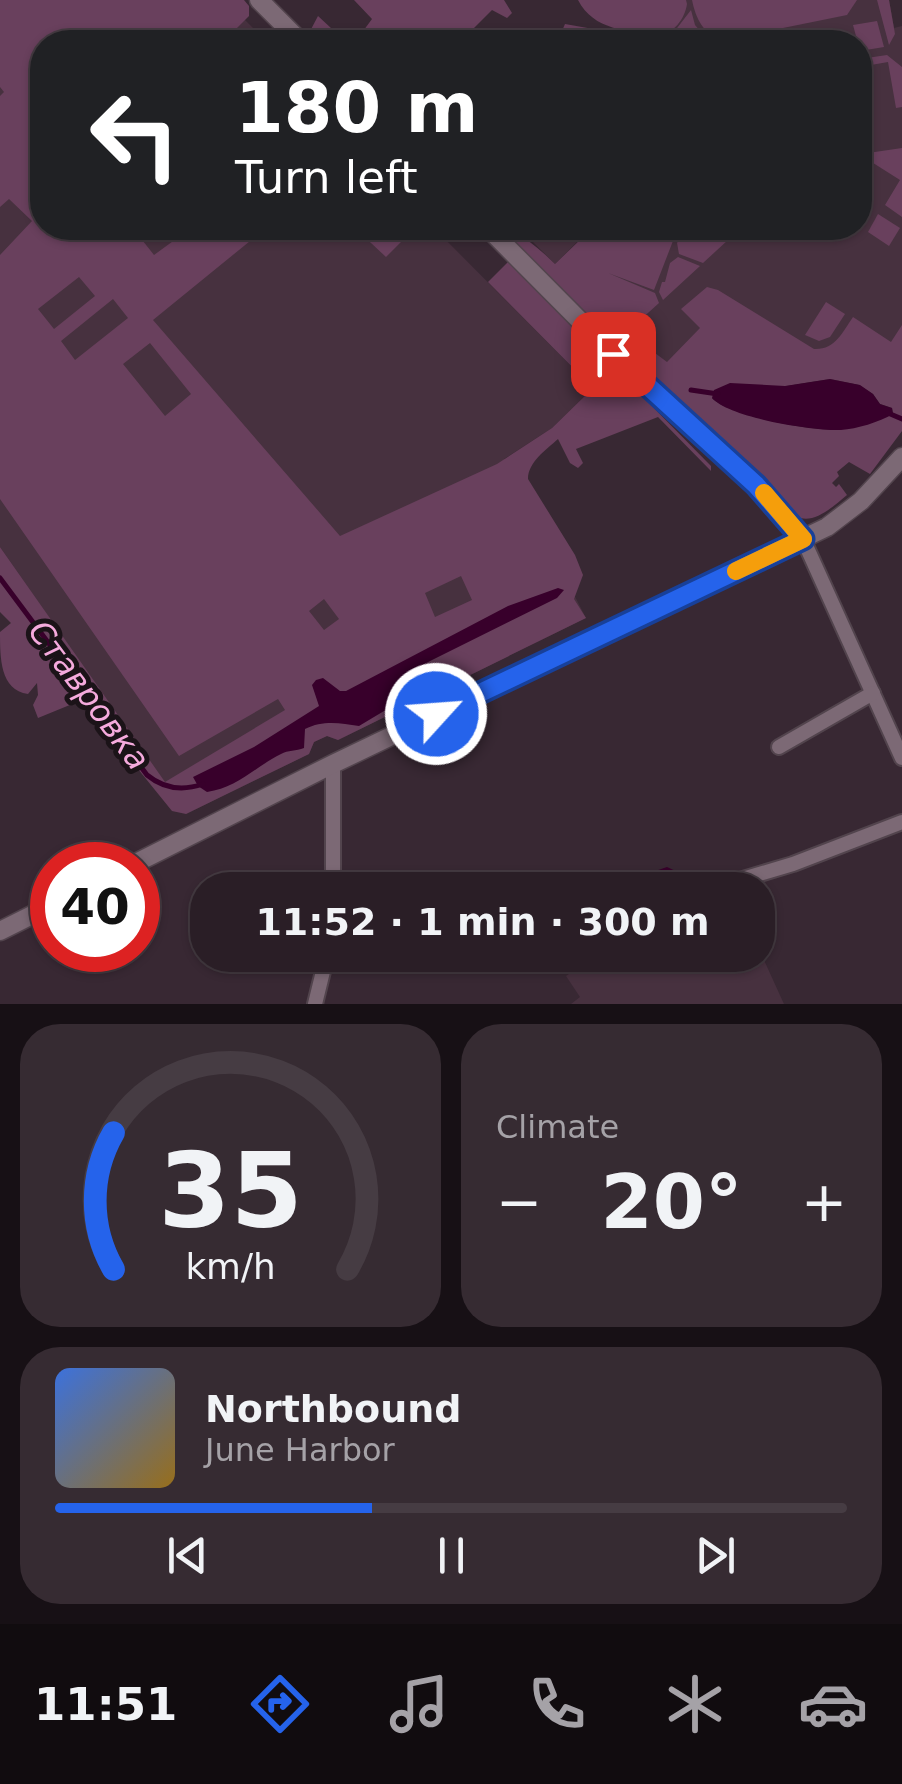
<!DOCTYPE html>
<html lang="en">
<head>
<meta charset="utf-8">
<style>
	body { margin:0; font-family:"DejaVu Sans",sans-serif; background:#362b32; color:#f1f3f6; height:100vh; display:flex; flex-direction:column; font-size:38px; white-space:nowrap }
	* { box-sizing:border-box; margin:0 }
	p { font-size:32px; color:#a5a2a7 }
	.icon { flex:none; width:55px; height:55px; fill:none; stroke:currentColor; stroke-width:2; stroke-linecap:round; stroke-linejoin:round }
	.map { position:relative; height:1004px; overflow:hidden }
	.panel { display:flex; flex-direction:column; gap:20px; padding:20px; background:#171015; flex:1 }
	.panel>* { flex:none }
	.guide { position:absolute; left:30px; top:30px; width:842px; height:210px; border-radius:40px; box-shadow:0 2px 8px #0004,0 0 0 2px #463c43; background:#202124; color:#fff; overflow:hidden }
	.speed { position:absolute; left:30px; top:842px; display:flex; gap:20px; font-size:50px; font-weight:700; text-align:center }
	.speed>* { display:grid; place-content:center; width:130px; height:130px; border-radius:50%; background:#2a1e26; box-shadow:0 2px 8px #0004,0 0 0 2px #463c43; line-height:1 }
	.speed .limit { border:15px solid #d22; background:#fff; color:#111 }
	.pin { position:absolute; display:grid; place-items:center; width:85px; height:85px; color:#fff; margin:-42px; border-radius:20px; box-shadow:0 5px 15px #0006 }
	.me { position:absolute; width:110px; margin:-55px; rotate:64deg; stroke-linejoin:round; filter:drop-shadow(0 0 8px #0008) }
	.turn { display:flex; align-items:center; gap:35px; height:210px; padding:0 40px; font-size:45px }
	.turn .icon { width:130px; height:130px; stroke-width:2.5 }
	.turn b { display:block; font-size:70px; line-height:85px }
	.big { font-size:75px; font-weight:800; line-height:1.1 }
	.panel .widget { flex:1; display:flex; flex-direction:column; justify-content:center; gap:15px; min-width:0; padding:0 35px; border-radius:40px; background:#362b32 }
	.panel .dial { align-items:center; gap:0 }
	.dial svg { height:260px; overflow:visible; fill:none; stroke:#463c43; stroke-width:7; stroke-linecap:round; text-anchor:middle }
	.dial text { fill:#f1f3f6; stroke:none }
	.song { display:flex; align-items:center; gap:30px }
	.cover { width:120px; height:120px; border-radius:15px; background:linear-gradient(135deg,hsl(220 70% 55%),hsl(40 70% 35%)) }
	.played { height:10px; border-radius:5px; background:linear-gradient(90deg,#2563eb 40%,#463c43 40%) }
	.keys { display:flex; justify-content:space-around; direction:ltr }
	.heat { display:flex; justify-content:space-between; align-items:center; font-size:55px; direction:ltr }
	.panel .tiles { flex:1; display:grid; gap:20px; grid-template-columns:1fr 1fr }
	.widget:last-child { grid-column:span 2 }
	.trip { position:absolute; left:190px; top:872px; width:585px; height:100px; border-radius:40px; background:#2a1e26; box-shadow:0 2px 8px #0004,0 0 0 2px #463c43; font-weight:800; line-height:100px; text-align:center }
	.tab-bar { display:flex; height:160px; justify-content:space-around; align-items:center; background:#110c0f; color:#a5a2a7 }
	.tab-bar .icon { width:70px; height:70px }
	.tab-bar .active { color:#2563eb }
	.tab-bar b { font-size:45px; color:#f1f3f6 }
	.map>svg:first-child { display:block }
	.built { fill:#47313f }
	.green { fill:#69405d; fill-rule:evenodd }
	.water { fill:#38002b }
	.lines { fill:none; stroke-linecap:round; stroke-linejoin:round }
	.stream { stroke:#38002b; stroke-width:5 }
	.minor-casing { stroke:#52444d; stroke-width:18 }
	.tertiary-casing { stroke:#52444d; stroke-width:21 }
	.minor { stroke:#7c6975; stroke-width:14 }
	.tertiary { stroke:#7c6975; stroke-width:18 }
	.route-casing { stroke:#184099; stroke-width:25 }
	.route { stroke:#2563eb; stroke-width:18 }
	.slow { stroke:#f59e0b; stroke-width:18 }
	.labels { text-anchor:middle; stroke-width:10; stroke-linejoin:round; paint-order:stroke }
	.water-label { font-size:32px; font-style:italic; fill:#f5aadd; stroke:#1b1318 }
</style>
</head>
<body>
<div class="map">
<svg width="902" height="1004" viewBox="0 0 902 1004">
	<rect width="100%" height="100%" fill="#382833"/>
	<g class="built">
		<path d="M 0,0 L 225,0 L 267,42 L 42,42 L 42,228 L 434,228 L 593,388 L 552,428 L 504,459 L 586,618 L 338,740 L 327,736 L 314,742 L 309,754 L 186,814 L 0,547 Z"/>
		<path d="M 669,0 L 889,0 L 894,28 L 902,26 L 902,385 L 666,375 L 590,301 L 617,228 L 860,228 L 860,42 L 662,42 L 658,36 Z"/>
		<path d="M 511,228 L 602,228 L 583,236 L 555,264 L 532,241 L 525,240 Z"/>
		<path d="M 758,947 L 784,1004 L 571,1004 L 580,997 L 566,976 L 596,955 L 758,955 Z"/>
	</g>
	<g class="green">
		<path d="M 0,0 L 244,0 L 249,6 L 249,16 L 223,42 L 42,42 L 42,228 L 150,228 L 139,236 L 154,255 L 191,228 L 266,228 L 153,320 L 340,536 L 497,464 L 552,428 L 593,388 L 488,282 L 509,261 L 711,466 L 711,471 L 658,417 L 576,449 L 583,463 L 578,468 L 570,463 L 558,439 C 546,450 528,462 528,479 L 575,555 L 583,575 L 574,599 L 586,618 L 338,740 L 327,736 L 314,742 L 309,754 L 186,814 L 172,811 L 82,700 L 38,718 L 33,705 L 38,695 L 37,683 L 28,694 C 0,690 0,658 0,632 L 11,623 L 0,612 L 0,547 L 165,782 L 285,710 L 278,699 L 179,756 L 0,499 L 0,255 L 32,221 L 9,199 L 0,207 L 0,96 L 4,92 L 0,87 ZM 79,277 L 95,296 L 54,329 L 38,309 ZM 113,299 L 128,318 L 75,360 L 61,341 ZM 150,343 L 191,394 L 165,416 L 123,364 ZM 461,576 L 472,600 L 435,617 L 425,593 ZM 324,599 L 339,619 L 324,630 L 309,611 Z"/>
		<path d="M 354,0 L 504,0 L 512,13 L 507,18 L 492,10 L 473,29 L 486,42 L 311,42 L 308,35 L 318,16 L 345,41 L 350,37 L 355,42 L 372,19 Z"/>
		<path d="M 578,0 L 686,0 L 687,4 C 685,19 673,34 658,36 C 627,30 594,31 578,0 Z"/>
		<path d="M 692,0 L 857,0 L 847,15 L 723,40 C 703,34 696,19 692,0 Z"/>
		<path d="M 877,0 L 889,0 L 895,34 L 889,45 Z"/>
		<path d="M 691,10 L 695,25 L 708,40 L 682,42 L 665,38 L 674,32 Z"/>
		<path d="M 877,21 L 884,47 L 860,51 L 853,25 Z"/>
		<path d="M 565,24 L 667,42 L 557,42 Z"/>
		<path d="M 887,55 L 902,67 L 902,107 L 896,108 L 888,62 L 871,65 L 872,78 L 860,80 L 860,59 Z"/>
		<path d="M 902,148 L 902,217 L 885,205 L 900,180 L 870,161 L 868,153 Z"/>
		<path d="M 878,214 L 900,228 L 889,246 L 868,232 Z"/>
		<path d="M 355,228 L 415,228 L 386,257 Z"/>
		<path d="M 508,228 C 525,237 540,249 555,264 L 584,236 L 585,228 L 678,228 L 654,290 L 608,273 L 655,293 L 659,303 L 617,341 C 595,331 516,250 508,228 Z"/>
		<path d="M 685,228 L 741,228 L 703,263 L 679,254 L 677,243 Z"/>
		<path d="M 678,257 L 700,266 L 663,300 L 659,292 L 662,282 L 665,282 L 670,263 Z"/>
		<path d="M 707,287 L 718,290 L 814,349 C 835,350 842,333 853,317 L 891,342 L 902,325 L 902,431 L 870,474 L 849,462 L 837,472 L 839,476 L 832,483 L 836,487 L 839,484 L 847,495 C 827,512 801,535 784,502 L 627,355 L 628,347 L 639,341 L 667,362 L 700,328 L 681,309 ZM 830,379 L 859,385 L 873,394 L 880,404 L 892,408 L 893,414 C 876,420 857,427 840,429 C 817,433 727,415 712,398 Z"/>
		<path d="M 826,302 L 845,314 L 830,337 L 819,341 L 805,335 Z"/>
	</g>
	<g class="water">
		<path d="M 830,379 L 860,385 L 873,394 L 880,404 L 892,408 L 893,414 C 879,422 857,429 841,430 C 813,431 730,418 712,398 L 714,390 L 730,383 L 785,386 Z"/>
		<path d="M 558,588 L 564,590 L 557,598 L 414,669 L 414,693 L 359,726 C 340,723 323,720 305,729 L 304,748 C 296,751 288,750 281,754 C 255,767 237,788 207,792 L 198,786 L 193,777 L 254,747 L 319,706 L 312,685 L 316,680 L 323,678 L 340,691 L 346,691 L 508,606 Z"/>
		<path d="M 667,867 L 680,873 L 686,883 L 682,890 L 621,890 L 635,878 Z"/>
	</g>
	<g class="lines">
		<g class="stream">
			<path d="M 691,390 L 718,394"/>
			<path d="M 888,413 L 902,419"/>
			<path d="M 0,578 L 147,775 C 164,789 183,791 203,784"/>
		</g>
		<defs>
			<g id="minor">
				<path d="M 803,539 L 902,758"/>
				<path d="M 779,747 L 873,693"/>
				<path d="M 333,764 L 333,890"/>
				<path d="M 706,890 L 793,864 L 902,822"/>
				<path d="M 315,1004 L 327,955"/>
			</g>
			<g id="tertiary">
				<path d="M 259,0 L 301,42"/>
				<path d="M 488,228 L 613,354 L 756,485 L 803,539"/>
				<path d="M 132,865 L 333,764 L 827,527 L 861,501 L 902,457"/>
				<path d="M 0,931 L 52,905"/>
			</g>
		</defs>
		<use href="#minor" class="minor-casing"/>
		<use href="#tertiary" class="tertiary-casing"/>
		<use href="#minor" class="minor"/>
		<use href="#tertiary" class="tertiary"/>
	</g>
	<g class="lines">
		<defs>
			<path id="route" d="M 436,714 L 803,539 L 756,485 L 613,354"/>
		</defs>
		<use href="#route" class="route-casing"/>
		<use href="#route" class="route"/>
		<path class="slow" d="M 736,571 L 803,539 L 764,493"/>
	</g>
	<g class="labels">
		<g class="water-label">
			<text transform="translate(89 695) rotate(53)" y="11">Ставровка</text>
		</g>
	</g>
</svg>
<div class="speed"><div class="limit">40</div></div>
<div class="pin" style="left:613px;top:354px;background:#d93025"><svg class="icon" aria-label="arrive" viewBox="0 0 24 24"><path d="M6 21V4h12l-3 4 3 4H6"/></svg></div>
<svg class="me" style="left:436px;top:714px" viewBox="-20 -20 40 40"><circle r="17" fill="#2563eb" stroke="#fff" stroke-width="3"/><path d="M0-11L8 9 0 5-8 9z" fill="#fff"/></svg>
<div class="trip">11:52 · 1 min · 300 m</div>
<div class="guide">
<div class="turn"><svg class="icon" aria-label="left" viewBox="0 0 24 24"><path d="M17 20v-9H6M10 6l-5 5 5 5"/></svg><div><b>180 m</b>Turn left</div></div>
</div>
</div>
<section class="panel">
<div class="tiles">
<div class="widget dial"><svg viewBox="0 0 100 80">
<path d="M14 69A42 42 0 1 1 86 69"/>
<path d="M14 69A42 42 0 0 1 14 27" stroke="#2563eb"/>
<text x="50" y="56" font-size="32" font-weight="700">35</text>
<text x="50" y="72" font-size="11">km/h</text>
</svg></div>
<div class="widget"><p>Climate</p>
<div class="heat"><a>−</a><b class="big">20°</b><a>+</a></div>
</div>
<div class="widget">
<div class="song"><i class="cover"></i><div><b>Northbound</b><p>June Harbor</p></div></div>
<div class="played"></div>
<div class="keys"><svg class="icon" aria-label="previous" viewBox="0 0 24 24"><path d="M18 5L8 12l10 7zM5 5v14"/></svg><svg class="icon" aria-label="pause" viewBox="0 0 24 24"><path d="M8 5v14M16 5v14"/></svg><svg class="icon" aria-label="next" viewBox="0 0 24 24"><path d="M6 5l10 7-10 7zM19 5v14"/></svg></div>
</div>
</div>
</section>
<nav class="tab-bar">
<b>11:51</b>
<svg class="icon active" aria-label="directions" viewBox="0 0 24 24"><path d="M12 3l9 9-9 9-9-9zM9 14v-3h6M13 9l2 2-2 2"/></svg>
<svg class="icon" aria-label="music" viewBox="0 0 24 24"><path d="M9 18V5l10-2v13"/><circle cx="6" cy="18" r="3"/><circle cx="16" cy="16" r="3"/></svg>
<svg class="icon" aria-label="phone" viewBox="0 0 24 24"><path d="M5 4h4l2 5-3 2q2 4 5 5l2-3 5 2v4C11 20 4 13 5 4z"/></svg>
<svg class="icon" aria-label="climate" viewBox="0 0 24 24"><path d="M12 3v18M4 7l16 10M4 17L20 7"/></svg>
<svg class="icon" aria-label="car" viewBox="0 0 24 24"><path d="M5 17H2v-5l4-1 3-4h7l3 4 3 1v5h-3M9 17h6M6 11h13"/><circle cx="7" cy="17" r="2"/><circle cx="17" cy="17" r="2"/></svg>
</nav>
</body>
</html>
